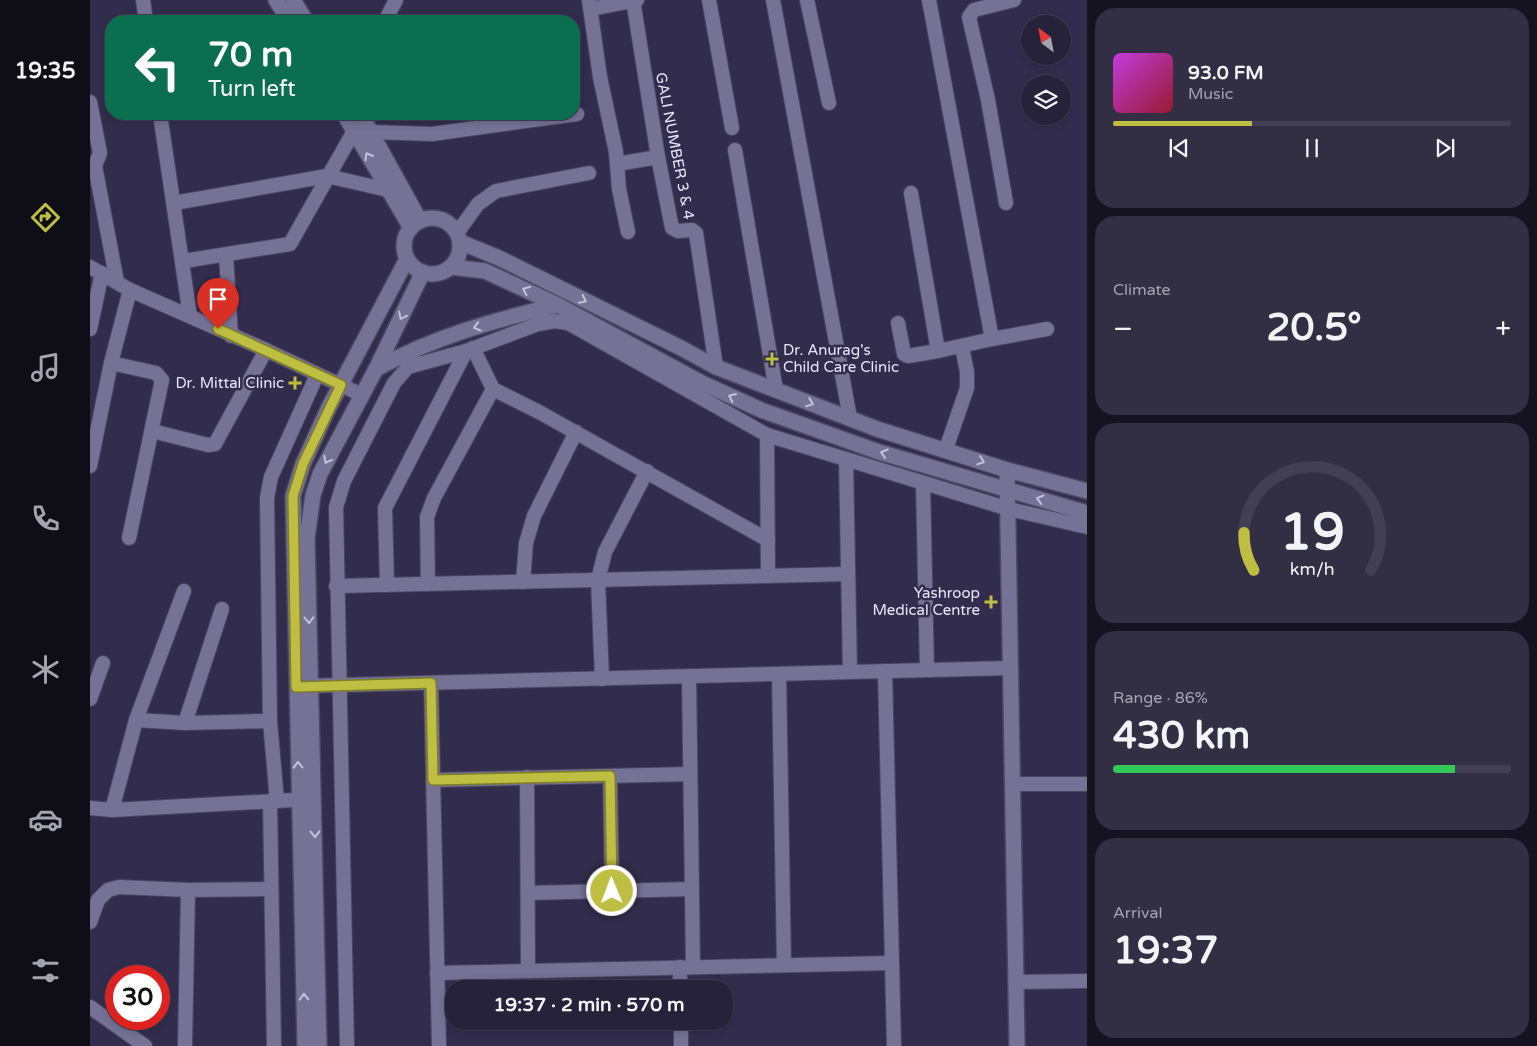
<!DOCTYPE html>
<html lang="en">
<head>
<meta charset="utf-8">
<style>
	body { margin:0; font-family:"Varela Round",sans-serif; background:#322f45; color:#f1f3f6; height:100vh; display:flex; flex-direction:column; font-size:19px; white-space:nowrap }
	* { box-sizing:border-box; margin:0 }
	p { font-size:16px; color:#a4a4af }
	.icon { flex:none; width:28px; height:28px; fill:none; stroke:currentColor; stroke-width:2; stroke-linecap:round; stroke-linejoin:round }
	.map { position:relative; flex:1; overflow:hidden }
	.sheet { display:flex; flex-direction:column; gap:8px; padding:8px; background:#151320; width:450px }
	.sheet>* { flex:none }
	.guide { position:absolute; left:15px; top:15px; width:475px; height:105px; border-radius:20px; box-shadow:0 2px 8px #0003,0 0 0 1px #423f54; background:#0b6e4f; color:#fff; overflow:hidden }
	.needle { width:32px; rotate:328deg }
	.fabs { position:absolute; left:931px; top:15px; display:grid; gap:10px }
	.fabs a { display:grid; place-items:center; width:50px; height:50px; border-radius:50%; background:#26223a; box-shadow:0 2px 8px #0003,0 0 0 1px #423f54; font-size:25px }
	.speed { position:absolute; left:15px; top:965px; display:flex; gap:10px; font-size:25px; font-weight:700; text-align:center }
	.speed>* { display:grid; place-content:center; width:65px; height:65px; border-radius:50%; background:#26223a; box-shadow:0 2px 8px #0003,0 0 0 1px #423f54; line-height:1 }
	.speed .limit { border:8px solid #d22; background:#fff; color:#111 }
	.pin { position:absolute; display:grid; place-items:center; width:42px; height:42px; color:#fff; margin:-51px -21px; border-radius:50% 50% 50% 0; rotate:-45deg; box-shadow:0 0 5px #0007 }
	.pin .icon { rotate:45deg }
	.me { position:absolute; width:55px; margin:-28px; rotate:359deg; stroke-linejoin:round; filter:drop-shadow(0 0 4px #0008) }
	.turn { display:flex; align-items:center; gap:18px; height:105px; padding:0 20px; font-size:22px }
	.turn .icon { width:65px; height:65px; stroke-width:2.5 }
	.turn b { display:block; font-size:35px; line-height:42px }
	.big { font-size:38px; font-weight:700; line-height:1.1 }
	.sheet .widget { flex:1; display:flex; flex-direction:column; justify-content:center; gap:8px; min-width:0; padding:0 18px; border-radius:20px; background:#322f45 }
	.sheet .dial { align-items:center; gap:0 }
	.dial svg { height:130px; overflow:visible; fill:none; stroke:#423f54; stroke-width:7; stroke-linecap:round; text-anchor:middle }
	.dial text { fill:#f1f3f6; stroke:none }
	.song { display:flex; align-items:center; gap:15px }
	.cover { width:60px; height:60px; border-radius:8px; background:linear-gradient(135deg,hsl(290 70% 55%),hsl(350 70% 35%)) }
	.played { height:5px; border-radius:2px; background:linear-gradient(90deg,#bebf42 35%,#423f54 35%) }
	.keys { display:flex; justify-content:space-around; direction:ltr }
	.heat { display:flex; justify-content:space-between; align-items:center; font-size:28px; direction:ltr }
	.charge { height:8px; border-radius:4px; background:linear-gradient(90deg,#34c759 86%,#423f54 0) }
	.trip { position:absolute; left:355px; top:980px; width:288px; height:50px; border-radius:20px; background:#26223a; box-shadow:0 2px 8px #0003,0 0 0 1px #423f54; font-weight:700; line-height:50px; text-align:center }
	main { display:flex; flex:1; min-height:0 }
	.dock { display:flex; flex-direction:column; width:90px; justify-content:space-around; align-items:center; background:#0f0e17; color:#a4a4af }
	.dock .icon { width:35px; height:35px }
	.dock .active { color:#bebf42 }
	.dock b { font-size:22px; color:#f1f3f6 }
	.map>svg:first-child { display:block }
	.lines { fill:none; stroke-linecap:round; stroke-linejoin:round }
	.minor-casing { stroke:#4b4762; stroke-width:16 }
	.tertiary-casing { stroke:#4b4762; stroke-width:18 }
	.secondary-casing { stroke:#4b4762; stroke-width:18 }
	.minor { stroke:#767296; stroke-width:14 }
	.tertiary { stroke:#767296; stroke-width:15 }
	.secondary { stroke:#767296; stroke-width:15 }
	.oneway { stroke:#c4c2db }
	.route-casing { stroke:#7c7c2b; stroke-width:12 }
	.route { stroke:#bebf42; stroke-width:9 }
	.poi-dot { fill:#bebf42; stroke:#322d4d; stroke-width:2 }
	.labels { text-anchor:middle; stroke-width:5; stroke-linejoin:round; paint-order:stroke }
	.street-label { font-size:15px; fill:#e6e5f9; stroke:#322d4d }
	.poi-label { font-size:15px; fill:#e6e5f9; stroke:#322d4d; text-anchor:end }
</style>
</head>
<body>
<main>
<nav class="dock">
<b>19:35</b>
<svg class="icon active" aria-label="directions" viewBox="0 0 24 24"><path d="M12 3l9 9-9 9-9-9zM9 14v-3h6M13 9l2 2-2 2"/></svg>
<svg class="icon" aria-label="music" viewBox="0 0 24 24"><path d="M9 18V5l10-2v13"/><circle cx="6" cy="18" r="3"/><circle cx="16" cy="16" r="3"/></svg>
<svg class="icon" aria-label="phone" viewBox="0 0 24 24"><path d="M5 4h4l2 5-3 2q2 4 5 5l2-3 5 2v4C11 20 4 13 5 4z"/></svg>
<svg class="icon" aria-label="climate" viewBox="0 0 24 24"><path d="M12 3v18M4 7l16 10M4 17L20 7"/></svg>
<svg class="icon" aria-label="car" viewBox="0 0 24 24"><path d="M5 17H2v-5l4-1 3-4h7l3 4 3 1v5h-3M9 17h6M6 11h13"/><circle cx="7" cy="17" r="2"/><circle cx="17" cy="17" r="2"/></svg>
<svg class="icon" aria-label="filters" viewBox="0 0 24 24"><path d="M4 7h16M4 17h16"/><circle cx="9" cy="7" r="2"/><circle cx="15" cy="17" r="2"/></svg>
</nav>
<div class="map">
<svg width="997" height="1046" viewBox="0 0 997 1046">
	<rect width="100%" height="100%" fill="#322d4d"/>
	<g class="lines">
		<defs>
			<g id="minor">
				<path d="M 53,0 L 56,21"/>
				<path d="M 499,0 L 510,77 L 526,152 L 529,189 L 538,232"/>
				<path d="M 543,0 L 568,157 L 582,228 L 588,231 L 602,230 L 606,233 L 626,367"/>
				<path d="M 619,0 L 642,128"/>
				<path d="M 683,0 L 760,418"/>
				<path d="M 717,0 L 739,103"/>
				<path d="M 839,0 L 902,339 L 957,329"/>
				<path d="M 501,9 L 547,0"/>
				<path d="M 295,21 L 306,0"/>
				<path d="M 0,102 L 10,153 L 5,166 L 27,282"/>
				<path d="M 70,114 L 100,316"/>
				<path d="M 282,132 L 342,134 L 487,114"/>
				<path d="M 645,150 L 686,390"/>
				<path d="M 527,164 L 568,157"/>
				<path d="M 821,193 L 848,351 L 902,339"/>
				<path d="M 84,203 L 237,176 L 298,190"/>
				<path d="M 916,203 L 898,100 L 879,17 L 884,10 L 924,0"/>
				<path d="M 367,233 L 388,204 L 406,191 L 499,173"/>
				<path d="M 136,255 L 141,336"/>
				<path d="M 94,261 L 200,244 L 264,131"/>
				<path d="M 0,267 L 40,290 L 176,350 L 272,395"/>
				<path d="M 808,323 L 814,354 L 818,356 L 848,351"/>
				<path d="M 0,329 L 12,273"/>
				<path d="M 383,348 L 403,389 L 449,412 L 678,540"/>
				<path d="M 21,363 L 66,373 L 72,380 L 39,538"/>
				<path d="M 62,431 L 118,445 L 125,444 L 176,350"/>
				<path d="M 677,435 L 678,576"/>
				<path d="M 856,449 L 877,388 L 877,372 L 872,347"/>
				<path d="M 756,459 L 760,672"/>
				<path d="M 0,466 L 21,363 L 40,290"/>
				<path d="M 833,483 L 837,670"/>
				<path d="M 433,582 L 436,543 L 444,516 L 486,432"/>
				<path d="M 338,584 L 337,517 L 344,498 L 403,389"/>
				<path d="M 297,585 L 295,508 L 376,351"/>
				<path d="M 246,586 L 758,574"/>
				<path d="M 795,671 L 804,1046"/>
				<path d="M 689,674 L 694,965"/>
				<path d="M 599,676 L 603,967"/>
				<path d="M 512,679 L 508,580 L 515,552 L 557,471"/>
				<path d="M 341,683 L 349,1046"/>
				<path d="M 211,686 L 920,668"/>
				<path d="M 0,699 L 13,663"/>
				<path d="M 46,720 L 95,723 L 180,721"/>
				<path d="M 95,723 L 132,609"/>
				<path d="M 520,776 L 522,891"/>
				<path d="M 437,777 L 438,971"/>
				<path d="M 343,780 L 600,774"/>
				<path d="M 922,784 L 997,784"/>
				<path d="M 180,801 L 184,1046"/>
				<path d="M 187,801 L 180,721 L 177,498 L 181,477 L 227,375"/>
				<path d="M 0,808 L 22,810 L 221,799"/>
				<path d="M 22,810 L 46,720 L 94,591"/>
				<path d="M 438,893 L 602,889"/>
				<path d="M 0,922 L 8,900 L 18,890 L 29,887 L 98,890 L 181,889"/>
				<path d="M 590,967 L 590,989"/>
				<path d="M 347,973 L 802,963"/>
				<path d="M 926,982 L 997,981"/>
				<path d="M 0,1007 L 55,1046"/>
				<path d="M 591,1021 L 591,1046"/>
				<path d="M 95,1046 L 98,890"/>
				<path d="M 257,1046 L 246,507 L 254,481 L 304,383 L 318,367 L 376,351 L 448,324 L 465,321 L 478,323 L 677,435 L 919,509 L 997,527"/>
			</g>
			<g id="tertiary">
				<path d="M 917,470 L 927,1046"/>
				<path d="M 215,1046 L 203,496 L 213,464 L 238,409 L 317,259"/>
				<path d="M 229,1046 L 217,538 L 223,495 L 230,474 L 286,369 L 333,272"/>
			</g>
			<g id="secondary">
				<path d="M 186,0 L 199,21"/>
				<path d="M 203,0 L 216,21"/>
				<path d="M 254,114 L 321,228"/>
				<path d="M 271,114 L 330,221"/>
				<circle cx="342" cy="246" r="28"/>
				<path d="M 370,242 L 409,258 L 591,348 L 626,367 L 787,429 L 917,470 L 997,491"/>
				<path d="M 361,267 L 395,271 L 468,305 L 612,383 L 671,410 L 789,452 L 997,513"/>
				<path d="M 286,369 C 343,337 405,320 468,305"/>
			</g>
		</defs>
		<use href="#minor" class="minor-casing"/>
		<use href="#tertiary" class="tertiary-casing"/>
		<use href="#secondary" class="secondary-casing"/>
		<use href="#minor" class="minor"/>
		<use href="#tertiary" class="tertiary"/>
		<use href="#secondary" class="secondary"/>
	</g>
	<defs><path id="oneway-chevron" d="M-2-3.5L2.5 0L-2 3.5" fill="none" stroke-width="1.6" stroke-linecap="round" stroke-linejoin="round" transform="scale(1.25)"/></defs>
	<g class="oneway">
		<use href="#oneway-chevron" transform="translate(278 156) rotate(-120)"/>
		<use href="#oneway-chevron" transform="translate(436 290) rotate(-155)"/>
		<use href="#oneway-chevron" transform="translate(493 300) rotate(26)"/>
		<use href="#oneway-chevron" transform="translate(312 316) rotate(116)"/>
		<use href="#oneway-chevron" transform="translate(387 327) rotate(163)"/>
		<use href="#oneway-chevron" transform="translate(642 397) rotate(-155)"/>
		<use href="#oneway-chevron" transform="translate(720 403) rotate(21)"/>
		<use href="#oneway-chevron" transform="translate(794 453) rotate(-163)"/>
		<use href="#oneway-chevron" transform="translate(237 460) rotate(118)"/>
		<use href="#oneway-chevron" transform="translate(891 461) rotate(19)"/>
		<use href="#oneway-chevron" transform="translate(950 499) rotate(-164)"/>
		<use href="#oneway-chevron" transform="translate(219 620) rotate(89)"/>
		<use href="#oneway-chevron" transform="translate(208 765) rotate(-91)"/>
		<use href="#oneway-chevron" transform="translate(225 834) rotate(89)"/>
		<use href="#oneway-chevron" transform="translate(214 997) rotate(-91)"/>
	</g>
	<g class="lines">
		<defs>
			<path id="route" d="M 128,329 L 251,385 L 213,464 L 203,496 L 206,687 L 341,683 L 343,780 L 520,776 L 522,891"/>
		</defs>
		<use href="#route" class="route-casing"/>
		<use href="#route" class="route"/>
	</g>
	<g class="poi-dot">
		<path d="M679.5 351.5h5v5h5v5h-5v5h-5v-5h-5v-5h5z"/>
		<path d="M202.5 375.5h5v5h5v5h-5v5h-5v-5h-5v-5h5z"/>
		<path d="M898.5 594.5h5v5h5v5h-5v5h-5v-5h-5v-5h5z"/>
	</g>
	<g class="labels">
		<g class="street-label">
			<text transform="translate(585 146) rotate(79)" y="5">GALI NUMBER 3 &amp; 4</text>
		</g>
		<g class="poi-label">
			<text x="693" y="355" text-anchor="start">Dr. Anurag's<tspan x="693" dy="17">Child Care Clinic</tspan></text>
			<text x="194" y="388">Dr. Mittal Clinic</text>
			<text x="890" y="598">Yashroop<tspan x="890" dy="17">Medical Centre</tspan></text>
		</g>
	</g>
</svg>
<div class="fabs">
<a><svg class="needle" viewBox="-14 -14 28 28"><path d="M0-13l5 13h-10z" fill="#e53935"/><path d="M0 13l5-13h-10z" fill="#a4a4af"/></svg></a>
<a><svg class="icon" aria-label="layers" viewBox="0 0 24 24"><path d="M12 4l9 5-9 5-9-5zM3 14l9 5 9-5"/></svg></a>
</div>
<div class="speed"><div class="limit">30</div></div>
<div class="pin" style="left:128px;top:329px;background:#d93025"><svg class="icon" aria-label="arrive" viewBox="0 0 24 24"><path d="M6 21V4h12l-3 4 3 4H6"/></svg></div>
<svg class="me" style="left:522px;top:891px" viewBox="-20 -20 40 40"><circle r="17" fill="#bebf42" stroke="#fff" stroke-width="3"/><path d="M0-11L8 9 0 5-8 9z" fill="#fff"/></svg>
<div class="trip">19:37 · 2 min · 570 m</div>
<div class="guide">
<div class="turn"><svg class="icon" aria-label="left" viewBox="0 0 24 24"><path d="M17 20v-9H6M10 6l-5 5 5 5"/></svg><div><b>70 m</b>Turn left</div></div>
</div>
</div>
<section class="sheet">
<div class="widget">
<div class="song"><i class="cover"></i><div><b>93.0 FM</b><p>Music</p></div></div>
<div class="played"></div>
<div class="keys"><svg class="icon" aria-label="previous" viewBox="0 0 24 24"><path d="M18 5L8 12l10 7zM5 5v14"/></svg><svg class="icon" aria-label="pause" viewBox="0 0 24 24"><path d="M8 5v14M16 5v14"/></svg><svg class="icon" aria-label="next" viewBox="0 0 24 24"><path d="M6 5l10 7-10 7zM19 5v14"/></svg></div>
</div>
<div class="widget"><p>Climate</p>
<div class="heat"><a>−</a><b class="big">20.5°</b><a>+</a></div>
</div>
<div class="widget dial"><svg viewBox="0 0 100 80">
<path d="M14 69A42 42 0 1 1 86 69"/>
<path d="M14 69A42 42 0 0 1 8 46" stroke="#bebf42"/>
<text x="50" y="56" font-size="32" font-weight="700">19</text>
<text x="50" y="72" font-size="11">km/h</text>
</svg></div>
<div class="widget"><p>Range · 86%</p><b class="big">430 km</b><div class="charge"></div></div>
<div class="widget"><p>Arrival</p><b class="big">19:37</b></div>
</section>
</main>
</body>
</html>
